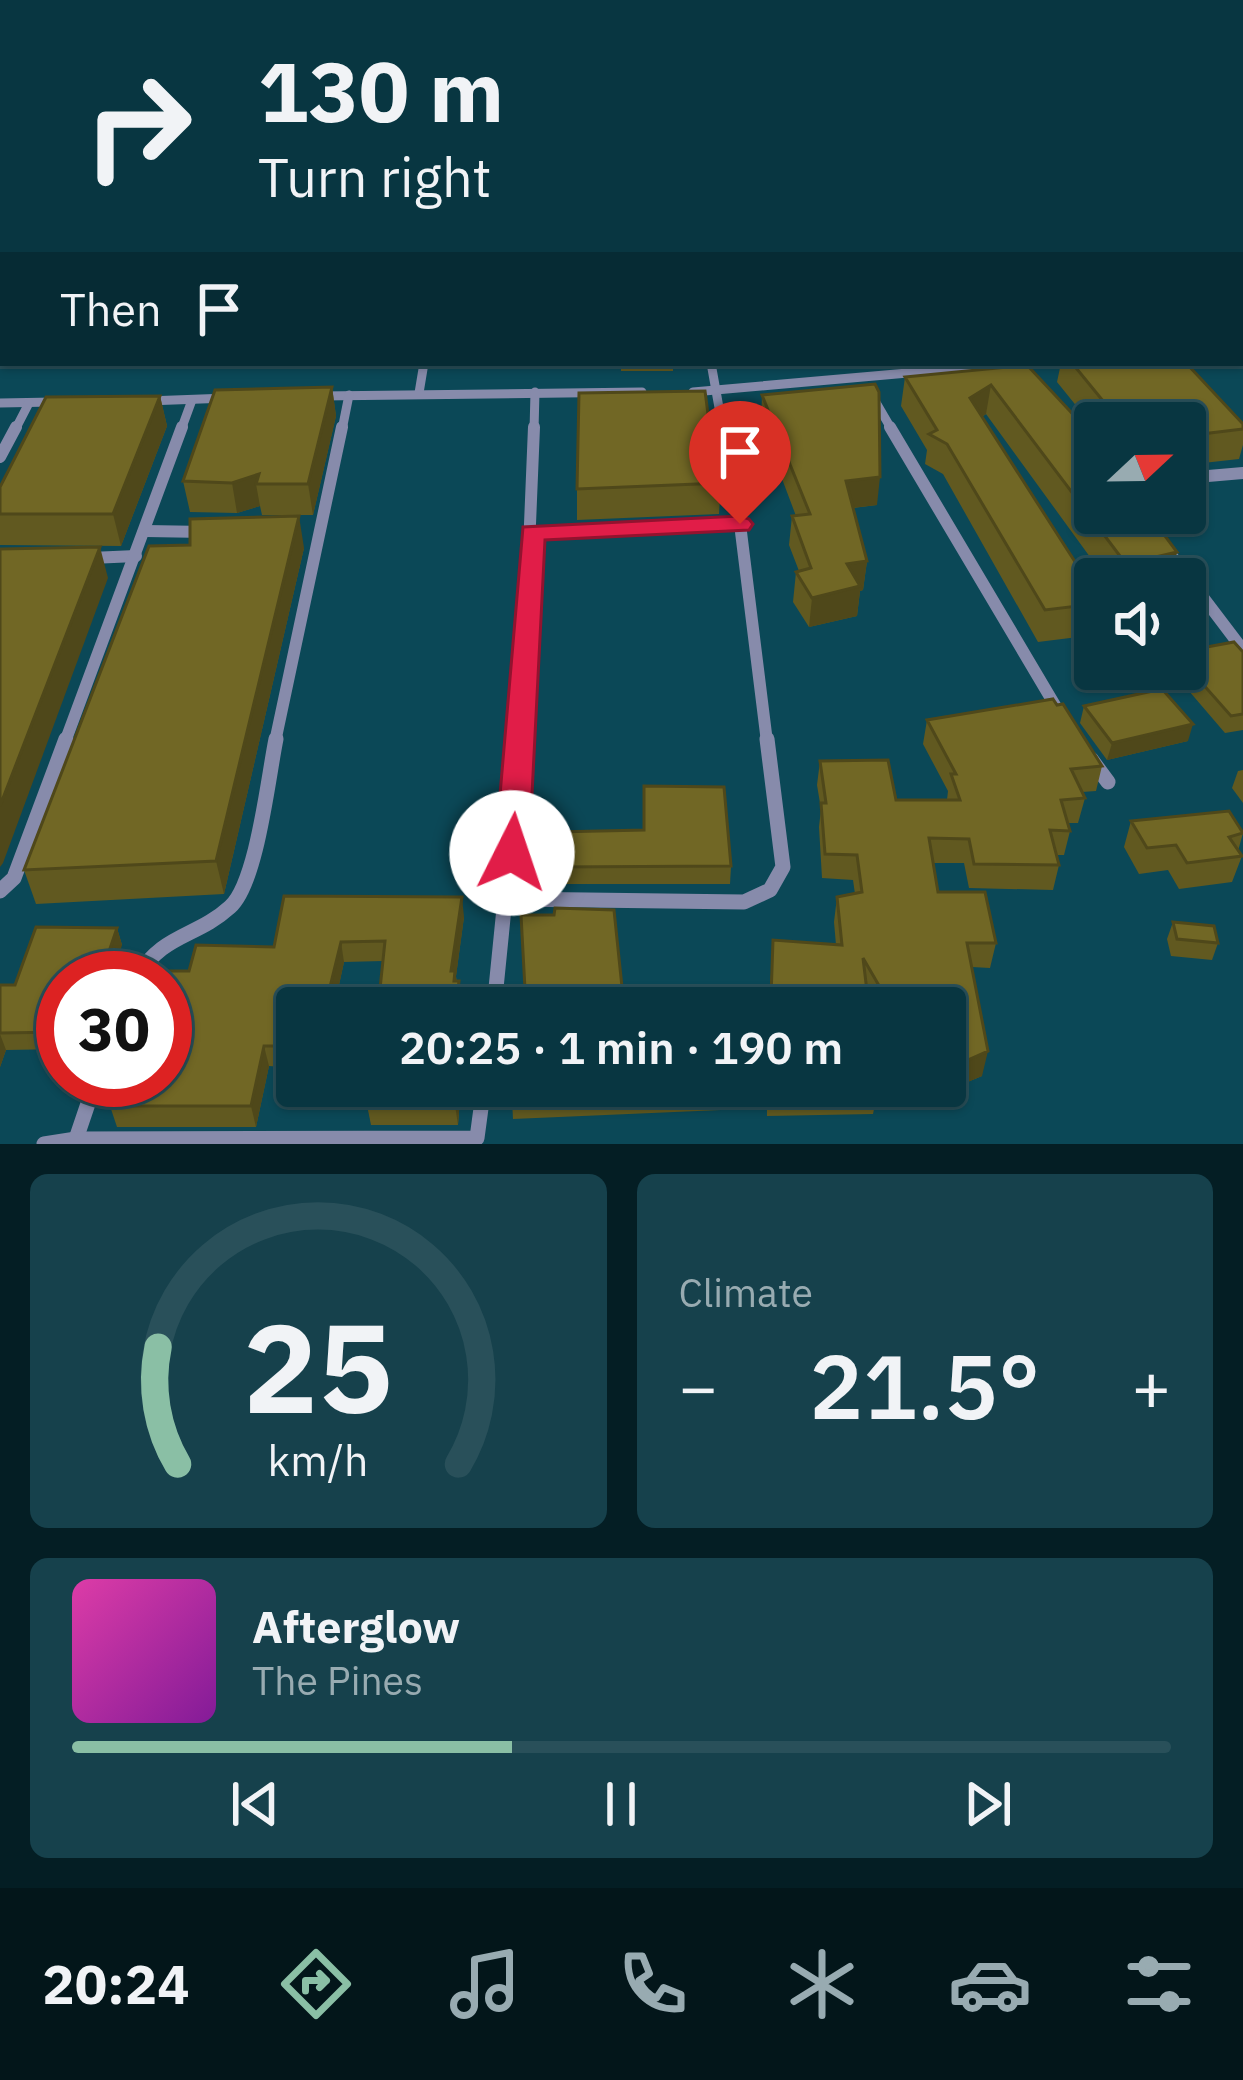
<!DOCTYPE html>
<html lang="en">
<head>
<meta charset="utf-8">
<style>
	body { margin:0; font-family:"IBM Plex Sans",sans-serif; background:#16414c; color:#f1f3f6; height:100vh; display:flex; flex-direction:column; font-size:45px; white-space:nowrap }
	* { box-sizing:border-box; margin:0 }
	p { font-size:39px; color:#98abb1 }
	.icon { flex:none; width:66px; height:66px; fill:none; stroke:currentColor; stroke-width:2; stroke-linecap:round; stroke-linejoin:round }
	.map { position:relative; height:1144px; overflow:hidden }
	.sheet { display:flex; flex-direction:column; gap:30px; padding:30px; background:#041e24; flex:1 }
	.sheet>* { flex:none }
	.guide { position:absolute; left:0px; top:0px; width:1245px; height:366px; box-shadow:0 3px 9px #0004,0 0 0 3px #29505a; background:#083641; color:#f1f3f6; overflow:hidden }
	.needle { width:78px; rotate:68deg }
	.tools { position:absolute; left:1074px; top:402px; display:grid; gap:24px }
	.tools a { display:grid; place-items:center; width:132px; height:132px; border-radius:12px; background:#083641; box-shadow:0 3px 9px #0004,0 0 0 3px #29505a; font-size:60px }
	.speed { position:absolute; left:36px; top:951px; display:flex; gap:24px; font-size:60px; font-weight:700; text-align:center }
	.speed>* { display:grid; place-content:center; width:156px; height:156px; border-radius:50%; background:#083641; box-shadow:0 3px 9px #0004,0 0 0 3px #29505a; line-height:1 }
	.speed .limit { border:18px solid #d22; background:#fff; color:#111 }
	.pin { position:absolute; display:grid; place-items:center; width:102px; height:102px; color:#fff; margin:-123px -51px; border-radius:50% 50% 50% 0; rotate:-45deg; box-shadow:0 0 12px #0007 }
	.pin .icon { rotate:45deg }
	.me { position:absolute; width:132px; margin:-66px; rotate:4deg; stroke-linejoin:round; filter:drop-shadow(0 0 9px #0008) }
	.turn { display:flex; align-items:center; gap:42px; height:252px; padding:0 60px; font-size:54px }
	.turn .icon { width:156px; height:156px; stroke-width:2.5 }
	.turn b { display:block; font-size:84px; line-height:102px }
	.then { display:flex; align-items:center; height:114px; padding:0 60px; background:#0003; gap:24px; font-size:45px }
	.big { font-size:90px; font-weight:600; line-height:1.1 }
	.sheet .tile { flex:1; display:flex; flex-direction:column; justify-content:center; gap:18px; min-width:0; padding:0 42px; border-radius:18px; background:#16414c }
	.sheet .dial { align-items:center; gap:0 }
	.dial svg { height:312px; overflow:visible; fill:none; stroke:#29505a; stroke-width:7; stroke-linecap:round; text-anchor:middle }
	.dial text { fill:#f1f3f6; stroke:none }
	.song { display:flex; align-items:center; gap:36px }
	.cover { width:144px; height:144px; border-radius:18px; background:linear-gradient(135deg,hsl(320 70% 55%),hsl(290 70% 35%)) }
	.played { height:12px; border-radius:6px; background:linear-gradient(90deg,#8abfa5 40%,#29505a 40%) }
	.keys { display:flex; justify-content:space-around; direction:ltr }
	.heat { display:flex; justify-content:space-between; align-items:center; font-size:66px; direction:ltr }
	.sheet .tiles { flex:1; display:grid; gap:30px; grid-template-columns:1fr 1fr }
	.tile:last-child { grid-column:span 2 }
	.trip { position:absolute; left:276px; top:987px; width:690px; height:120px; border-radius:12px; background:#083641; box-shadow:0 3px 9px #0004,0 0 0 3px #29505a; font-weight:600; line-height:120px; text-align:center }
	.menu { display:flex; height:192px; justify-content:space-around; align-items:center; background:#03161a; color:#98abb1 }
	.menu .icon { width:84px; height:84px }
	.menu .current { color:#8abfa5 }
	.menu b { font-size:54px; color:#f1f3f6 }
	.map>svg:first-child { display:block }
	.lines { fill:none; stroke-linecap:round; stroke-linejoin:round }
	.service { stroke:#878bab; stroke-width:6 }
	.minor-far2 { stroke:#878bab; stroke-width:9 }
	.minor-far1 { stroke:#878bab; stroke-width:12 }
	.minor { stroke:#878bab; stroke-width:15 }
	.trunk { fill:#e4e6fa; fill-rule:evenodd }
	.wall { fill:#615920 }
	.shaded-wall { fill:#4f481a }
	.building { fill:#716725; stroke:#4f481a; stroke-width:3 }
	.route { fill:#e11d48; stroke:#92132f; stroke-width:3 }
</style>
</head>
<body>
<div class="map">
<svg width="1243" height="1144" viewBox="0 0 1243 1144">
	<rect width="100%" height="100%" fill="#0b4857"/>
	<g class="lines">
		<path class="service" d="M 1079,0 L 1083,3"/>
		<g class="minor-far2">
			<path d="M 0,239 L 3,234"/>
			<path d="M 711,363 L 723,430"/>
			<path d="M 693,392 L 1020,363"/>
			<path d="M 419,393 L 424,363"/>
			<path d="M 871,394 L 892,430"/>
			<path d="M 321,396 L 642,392"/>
			<path d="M 147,401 L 228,398"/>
			<path d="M 0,403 L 54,402"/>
			<path d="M 15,430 L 29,403"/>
			<path d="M 181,430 L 192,400"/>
			<path d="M 342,430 L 349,395"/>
			<path d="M 534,430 L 535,392"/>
		</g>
		<g class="minor-far1">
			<path d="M 723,427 L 740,524 L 767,742"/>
			<path d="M 890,427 L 1059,712"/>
			<path d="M 0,457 L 16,427"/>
			<path d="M 1185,478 L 1243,473"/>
			<path d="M 146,531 L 206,532"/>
			<path d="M 532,532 L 740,524"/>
			<path d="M 1165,547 L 1243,650"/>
			<path d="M 91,558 L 136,556"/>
			<path d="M 65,742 L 182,427"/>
			<path d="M 275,742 L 342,427"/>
			<path d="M 521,742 L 534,427"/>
		</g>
		<g class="minor">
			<path d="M 1091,759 L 1108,782"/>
			<path d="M 0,891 L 14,878 L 66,739"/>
			<path d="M 509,899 L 744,902 L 770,890 L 783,867 L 767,739"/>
			<path d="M 136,978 C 163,933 196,938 230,907 C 257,883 268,778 276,739"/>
			<path d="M 494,1008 L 521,739"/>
			<path d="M 76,1139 L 96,1080"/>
			<path d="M 44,1144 L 76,1139 L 477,1138 L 484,1086"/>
		</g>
		<g class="trunk">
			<path d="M 1100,0 L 1120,0 L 1122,3 L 1102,3 Z"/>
			<rect x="1242" y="84" width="1" height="13"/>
		</g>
	</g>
	<g class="wall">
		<rect x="693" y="0" width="55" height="3"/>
		<rect x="621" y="363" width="52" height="8"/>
		<path d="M 1061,363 L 1186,363 L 1243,424 L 1243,445 L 1239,459 L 1185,465 L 1185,423 L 1095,423 L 1095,429 L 1057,382 Z"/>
		<path d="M 1027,365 L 1177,552 L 1170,579 L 1106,579 L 986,414 L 982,417 L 1095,593 L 1094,635 L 1038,642 L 943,474 L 925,464 L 927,450 L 901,406 L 905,377 Z"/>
		<path d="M 332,387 L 336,416 L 313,515 L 262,515 L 260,506 L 237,513 L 190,512 L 183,481 Z"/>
		<path d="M 762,395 L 877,505 L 853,508 L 867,561 L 863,590 L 860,591 L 857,616 L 809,627 L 793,602 L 796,572 L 799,571 L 789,545 L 792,516 L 796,516 L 761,423 Z"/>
		<path d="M 160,396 L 167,426 L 121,546 L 0,545 L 0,487 Z"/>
		<path d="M 711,437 L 721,483 L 719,514 L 577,520 L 577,489 Z"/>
		<path d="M 304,548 L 224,894 L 36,904 L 24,870 Z"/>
		<path d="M 1185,651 L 1243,652 L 1243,730 L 1225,733 L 1171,670 L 1185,669 Z"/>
		<path d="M 1084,706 L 1188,741 L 1107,760 L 1080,723 Z"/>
		<path d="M 927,720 L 1102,766 L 1096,791 L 1082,792 L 1085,798 L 1078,823 L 1068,823 L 1070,831 L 1064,855 L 1056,855 L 1059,865 L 1053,890 L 969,888 L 964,863 L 934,863 L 938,892 L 996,943 L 990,968 L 972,967 L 982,1076 L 946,1091 L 936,1086 L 945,1086 L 945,1008 L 874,1008 L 868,996 L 869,1008 L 769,1008 L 773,940 L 836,945 L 834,922 L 837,897 L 855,894 L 853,880 L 822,878 L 819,827 L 821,809 L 817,785 L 820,761 L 896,800 L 947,800 L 948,791 L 923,744 Z"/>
		<path d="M 1243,770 L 1243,803 L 1232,788 L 1238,771 Z"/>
		<path d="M 1131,821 L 1243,833 L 1238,851 L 1242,856 L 1232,882 L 1179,889 L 1168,870 L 1139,874 L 1124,847 Z"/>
		<path d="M 644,830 L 731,866 L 730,884 L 554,884 L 554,867 Z"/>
		<path d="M 464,917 L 456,976 L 460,1008 L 378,1008 L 383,961 L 344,962 L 337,994 L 340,994 L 343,1008 L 297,1008 L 297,1062 L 283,1062 L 282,1067 L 269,1066 L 256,1127 L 117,1127 L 110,1106 L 189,971 L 274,947 Z"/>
		<path d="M 1173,922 L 1218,943 L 1212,960 L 1171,956 L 1167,939 Z"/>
		<path d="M 117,928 L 122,945 L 63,978 L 63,1049 L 6,1050 L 0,1067 L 0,985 L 15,985 Z"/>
		<path d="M 461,1086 L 458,1125 L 371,1125 L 367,1105 Z"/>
		<path d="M 767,1086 L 877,1086 L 878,1090 L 873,1114 L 767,1116 Z"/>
		<path d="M 723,1091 L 721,1110 L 513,1119 L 512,1100 Z"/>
	</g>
	<g class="shaded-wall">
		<path d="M 1186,0 L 1243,0 L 1243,1 L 1185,3 Z"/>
		<path d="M 1,201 L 3,225 L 0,228 L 0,202 Z"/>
		<path d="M 991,385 L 986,414 L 965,428 L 970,398 Z"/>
		<path d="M 332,387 L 336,416 L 313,515 L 308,484 Z"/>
		<path d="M 160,396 L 167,426 L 121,546 L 113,514 Z"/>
		<path d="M 259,474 L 256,484 L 260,506 L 237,513 L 232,483 Z"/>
		<path d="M 880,477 L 877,505 L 843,509 L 846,481 Z"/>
		<path d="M 299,516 L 304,548 L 224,894 L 216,861 Z"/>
		<path d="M 100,547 L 108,578 L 3,863 L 0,867 L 0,806 Z"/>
		<path d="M 1177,552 L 1170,579 L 1122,579 L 1126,564 Z"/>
		<path d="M 867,561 L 863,590 L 860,591 L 857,616 L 809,627 L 812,598 L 847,564 Z"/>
		<path d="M 1193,724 L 1188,741 L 1107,760 L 1112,743 Z"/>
		<path d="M 462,897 L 464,917 L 456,976 L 457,991 L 451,971 Z"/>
		<path d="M 117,928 L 122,945 L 112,978 L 100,978 Z"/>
		<path d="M 341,942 L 344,962 L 334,1008 L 328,995 Z"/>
		<path d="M 0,1034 L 6,1050 L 0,1067 Z"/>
		<path d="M 264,1046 L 269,1066 L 256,1127 L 251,1106 Z"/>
		<path d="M 988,1051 L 982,1076 L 946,1091 L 952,1067 Z"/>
		<path d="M 457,1086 L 461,1086 L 458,1125 L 455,1105 Z"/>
	</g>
	<g class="building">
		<path d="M 152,0 L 376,0 L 374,3 L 149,3 Z"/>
		<rect x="382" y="0" width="271" height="3"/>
		<path d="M 696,0 L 733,0 L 733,3 L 697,3 Z"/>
		<path d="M 838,0 L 1035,0 L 1040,3 L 808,3 Z"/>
		<path d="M 1072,363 L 1186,363 L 1243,424 L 1243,429 L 1185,436 L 1185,423 L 1121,423 Z"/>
		<path d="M 1027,365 L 1082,424 L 1095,442 L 1095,513 L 1148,513 L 1177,552 L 1126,564 L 991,385 L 970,398 L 1095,593 L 1095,604 L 1045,610 L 947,444 L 929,434 L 937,430 L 905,377 Z"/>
		<path d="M 875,384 L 879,392 L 880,477 L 846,481 L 867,561 L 847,564 L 860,586 L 812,598 L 796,572 L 811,568 L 792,516 L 810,514 L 762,395 Z"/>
		<path d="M 332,387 L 308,484 L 256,484 L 259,474 L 232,483 L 183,481 L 215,390 Z"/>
		<path d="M 705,391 L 711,437 L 717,437 L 721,483 L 577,489 L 579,393 Z"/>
		<path d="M 160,396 L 113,514 L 0,514 L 0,487 L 46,397 Z"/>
		<path d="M 299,516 L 216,861 L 24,870 L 149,546 L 190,545 L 190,519 Z"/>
		<path d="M 100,547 L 0,806 L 0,549 Z"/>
		<path d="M 1234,642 L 1243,652 L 1243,714 L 1231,716 L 1185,664 L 1185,651 Z"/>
		<path d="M 1162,689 L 1193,724 L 1112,743 L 1084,706 Z"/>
		<path d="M 1053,699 L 1057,705 L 1063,704 L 1102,766 L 1071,769 L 1085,798 L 1061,800 L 1070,831 L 1050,830 L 1059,865 L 974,864 L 969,839 L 929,838 L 938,892 L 985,892 L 996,943 L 967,943 L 988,1051 L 952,1067 L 945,1064 L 945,1008 L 892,1008 L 863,958 L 869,1008 L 778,1008 L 778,997 L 771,997 L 773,940 L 842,945 L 837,897 L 862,892 L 857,855 L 825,854 L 821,803 L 826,803 L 820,761 L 888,760 L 896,800 L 960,800 L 951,774 L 956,774 L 927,720 Z"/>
		<path d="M 644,786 L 724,787 L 731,866 L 554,867 L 555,832 L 644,830 Z"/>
		<path d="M 1229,811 L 1243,833 L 1229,837 L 1242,856 L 1187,863 L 1176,845 L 1147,848 L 1131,821 Z"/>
		<path d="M 284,896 L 462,897 L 451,971 L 455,971 L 454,981 L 459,981 L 456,1008 L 378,1008 L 385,941 L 341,942 L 328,995 L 340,994 L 338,1008 L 297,1008 L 297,1042 L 278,1042 L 277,1046 L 264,1046 L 251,1106 L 110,1106 L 118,1080 L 165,1080 L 165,979 L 168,971 L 189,971 L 196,945 L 274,947 Z"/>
		<path d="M 555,908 L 614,910 L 622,987 L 710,987 L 712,1008 L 526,1008 L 521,915 L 554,915 Z"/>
		<path d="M 1173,922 L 1214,926 L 1218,943 L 1177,939 Z"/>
		<path d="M 36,927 L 117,928 L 100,978 L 63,978 L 63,1032 L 0,1033 L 0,985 L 15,985 Z"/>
		<path d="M 369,1086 L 457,1086 L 455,1105 L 367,1105 Z"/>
		<path d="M 512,1086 L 722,1086 L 723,1091 L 512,1100 Z"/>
		<path d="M 769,1086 L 877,1086 L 878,1090 L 769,1092 Z"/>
	</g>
	<path class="route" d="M 740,516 L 749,519 L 753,524 L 749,530 L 545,540 L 529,853 L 524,862 L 512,866 L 500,862 L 495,853 L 523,527 Z"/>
</svg>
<div class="tools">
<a><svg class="needle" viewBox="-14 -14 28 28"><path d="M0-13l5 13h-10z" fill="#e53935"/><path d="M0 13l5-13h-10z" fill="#98abb1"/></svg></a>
<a><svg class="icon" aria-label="sound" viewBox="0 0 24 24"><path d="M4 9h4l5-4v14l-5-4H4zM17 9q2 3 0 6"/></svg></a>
</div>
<div class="speed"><div class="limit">30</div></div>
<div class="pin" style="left:740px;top:524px;background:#d93025"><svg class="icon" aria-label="arrive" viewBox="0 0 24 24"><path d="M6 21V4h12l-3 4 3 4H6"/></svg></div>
<svg class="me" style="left:512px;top:853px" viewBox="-20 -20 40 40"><circle r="19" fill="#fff"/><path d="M0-13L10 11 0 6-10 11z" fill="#e11d48"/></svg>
<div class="trip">20:25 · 1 min · 190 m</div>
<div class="guide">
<div class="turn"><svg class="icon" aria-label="right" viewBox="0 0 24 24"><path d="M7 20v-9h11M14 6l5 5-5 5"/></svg><div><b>130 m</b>Turn right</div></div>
<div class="then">Then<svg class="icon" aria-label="arrive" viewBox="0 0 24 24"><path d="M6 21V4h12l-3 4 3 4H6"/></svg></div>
</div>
</div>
<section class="sheet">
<div class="tiles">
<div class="tile dial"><svg viewBox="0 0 100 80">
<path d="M14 69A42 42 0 1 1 86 69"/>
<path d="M14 69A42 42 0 0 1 9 39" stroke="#8abfa5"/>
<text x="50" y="56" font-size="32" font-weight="700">25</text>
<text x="50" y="72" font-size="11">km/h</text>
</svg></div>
<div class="tile"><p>Climate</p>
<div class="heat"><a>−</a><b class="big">21.5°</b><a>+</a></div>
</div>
<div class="tile">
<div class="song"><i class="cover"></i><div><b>Afterglow</b><p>The Pines</p></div></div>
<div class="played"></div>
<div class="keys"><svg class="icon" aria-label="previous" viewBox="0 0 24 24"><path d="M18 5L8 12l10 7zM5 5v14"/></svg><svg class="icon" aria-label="pause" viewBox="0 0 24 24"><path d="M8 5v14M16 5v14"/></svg><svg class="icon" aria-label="next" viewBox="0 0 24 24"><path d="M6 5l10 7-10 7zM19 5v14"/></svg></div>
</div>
</div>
</section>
<nav class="menu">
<b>20:24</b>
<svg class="icon current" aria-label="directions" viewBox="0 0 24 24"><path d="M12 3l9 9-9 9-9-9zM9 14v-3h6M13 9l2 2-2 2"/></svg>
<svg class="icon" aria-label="music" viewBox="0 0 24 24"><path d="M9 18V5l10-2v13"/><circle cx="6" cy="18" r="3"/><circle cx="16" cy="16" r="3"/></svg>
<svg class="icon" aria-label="phone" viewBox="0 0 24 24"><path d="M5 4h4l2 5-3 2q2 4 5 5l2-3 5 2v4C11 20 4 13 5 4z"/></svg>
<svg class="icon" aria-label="climate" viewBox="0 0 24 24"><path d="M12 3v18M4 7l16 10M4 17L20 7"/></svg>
<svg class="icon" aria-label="car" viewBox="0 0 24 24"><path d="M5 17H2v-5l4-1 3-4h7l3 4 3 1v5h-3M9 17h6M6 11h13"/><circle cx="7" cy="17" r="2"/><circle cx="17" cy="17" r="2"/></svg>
<svg class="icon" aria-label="filters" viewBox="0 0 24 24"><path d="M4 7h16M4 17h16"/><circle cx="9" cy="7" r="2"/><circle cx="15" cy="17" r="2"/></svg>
</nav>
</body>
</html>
